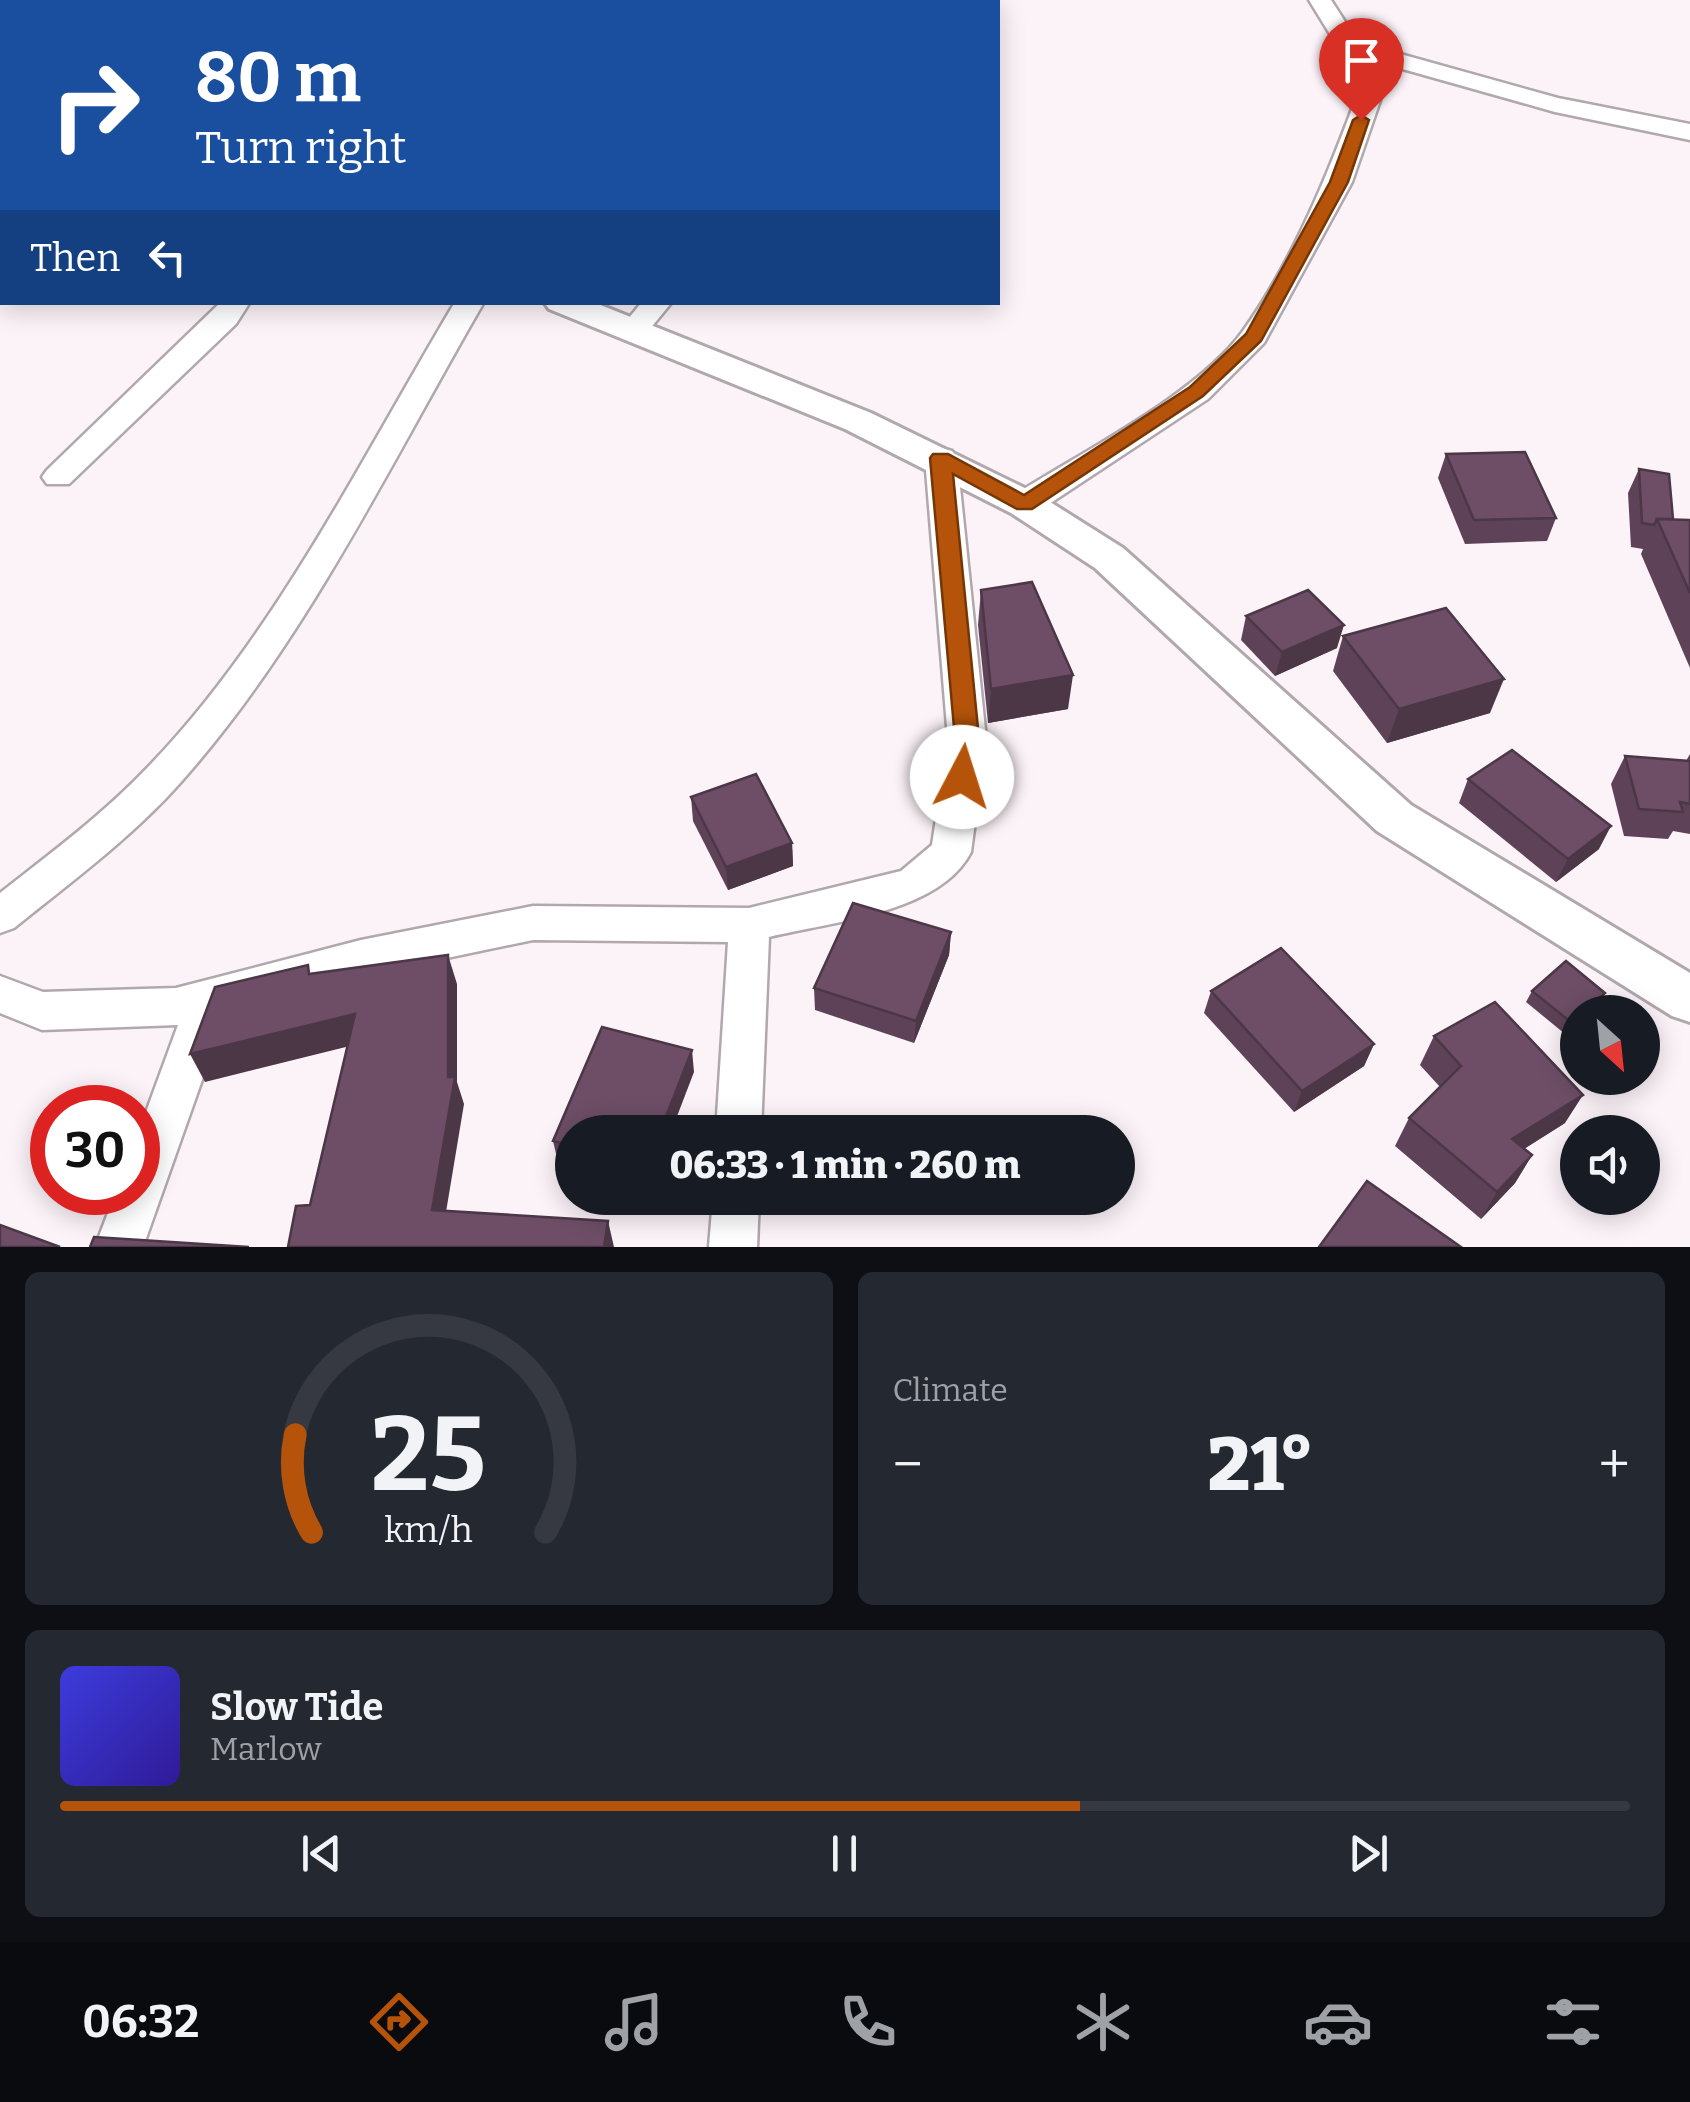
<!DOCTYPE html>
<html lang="en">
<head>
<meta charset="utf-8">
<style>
	body { margin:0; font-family:Bitter,serif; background:#242831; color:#f1f3f6; height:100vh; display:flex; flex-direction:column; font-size:38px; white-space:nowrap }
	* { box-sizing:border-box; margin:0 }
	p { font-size:32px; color:#9ea1a6 }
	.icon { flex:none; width:55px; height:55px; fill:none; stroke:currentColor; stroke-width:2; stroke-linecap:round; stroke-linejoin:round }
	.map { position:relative; height:1247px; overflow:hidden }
	.side { display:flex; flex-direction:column; gap:25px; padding:25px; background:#0d0f14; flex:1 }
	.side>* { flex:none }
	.hud { position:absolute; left:0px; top:0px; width:1000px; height:305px; box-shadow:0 5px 25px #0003; background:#1a4fa0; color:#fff; overflow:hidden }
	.needle { width:65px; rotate:153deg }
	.controls { position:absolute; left:1560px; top:995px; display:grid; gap:20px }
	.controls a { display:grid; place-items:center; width:100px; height:100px; border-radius:50%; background:#171b24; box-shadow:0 5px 25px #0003; font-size:50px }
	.speed { position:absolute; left:30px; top:1085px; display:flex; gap:20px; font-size:50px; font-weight:700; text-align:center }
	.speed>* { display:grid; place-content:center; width:130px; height:130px; border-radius:50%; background:#171b24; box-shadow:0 5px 25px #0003; line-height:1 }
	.speed .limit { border:15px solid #d22; background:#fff; color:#111 }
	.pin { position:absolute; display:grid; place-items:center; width:85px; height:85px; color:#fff; margin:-102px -42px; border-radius:50% 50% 50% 0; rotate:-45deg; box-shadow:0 0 10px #0007 }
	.pin .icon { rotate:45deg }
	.me { position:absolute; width:110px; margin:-55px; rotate:5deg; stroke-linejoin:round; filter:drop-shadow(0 0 8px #0008) }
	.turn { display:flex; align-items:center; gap:35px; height:210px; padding:0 30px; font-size:45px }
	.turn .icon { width:130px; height:130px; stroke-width:2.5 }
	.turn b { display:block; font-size:70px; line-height:85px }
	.then { display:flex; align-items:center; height:95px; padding:0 30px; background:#0003; gap:20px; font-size:38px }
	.big { font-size:75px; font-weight:800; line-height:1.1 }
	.side .tile { flex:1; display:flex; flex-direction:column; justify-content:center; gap:15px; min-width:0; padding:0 35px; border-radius:15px; background:#242831 }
	.side .dial { align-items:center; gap:0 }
	.dial svg { height:260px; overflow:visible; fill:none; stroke:#363941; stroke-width:7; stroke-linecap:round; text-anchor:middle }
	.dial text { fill:#f1f3f6; stroke:none }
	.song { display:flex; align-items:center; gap:30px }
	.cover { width:120px; height:120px; border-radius:15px; background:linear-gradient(135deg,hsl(240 70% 55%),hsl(250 70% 35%)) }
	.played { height:10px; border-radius:5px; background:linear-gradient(90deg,#b45309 65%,#363941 65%) }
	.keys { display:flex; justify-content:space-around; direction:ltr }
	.heat { display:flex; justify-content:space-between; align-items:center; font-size:55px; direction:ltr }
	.side .tiles { flex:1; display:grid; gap:25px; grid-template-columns:1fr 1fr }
	.tile:last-child { grid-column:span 2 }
	.trip { position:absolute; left:555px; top:1115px; width:580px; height:100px; border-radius:50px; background:#171b24; box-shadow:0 5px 25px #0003; font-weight:800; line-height:100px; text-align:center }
	.tab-bar { display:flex; height:160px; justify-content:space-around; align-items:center; background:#090b0e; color:#9ea1a6 }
	.tab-bar .icon { width:70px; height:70px }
	.tab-bar .active { color:#b45309 }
	.tab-bar b { font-size:45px; color:#f1f3f6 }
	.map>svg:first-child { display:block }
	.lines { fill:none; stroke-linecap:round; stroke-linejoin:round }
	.minor-casing { stroke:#b1a8ae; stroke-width:5 }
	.tertiary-casing { stroke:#b1a8ae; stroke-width:6 }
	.minor { fill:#fff; fill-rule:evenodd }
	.tertiary { fill:#fff; fill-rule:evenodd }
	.wall { fill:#5e4358 }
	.shaded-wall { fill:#4c3747 }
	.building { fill:#6d4e66; stroke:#4c3747; stroke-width:2.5 }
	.route { fill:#b45309; stroke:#753606; stroke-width:2.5 }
</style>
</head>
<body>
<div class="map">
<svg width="1690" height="1247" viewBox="0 0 1690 1247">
	<rect width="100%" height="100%" fill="#fcf3f9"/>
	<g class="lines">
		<defs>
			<g id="minor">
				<path d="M 803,0 L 825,0 L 826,2 L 804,2 Z"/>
				<path d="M 1309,0 L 1331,0 L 1353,34 L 1368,45 L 1558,98 L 1690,124 L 1690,140 L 1555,112 L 1392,66 L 1352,182 L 1264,343 L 1208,399 L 1037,512 L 1013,512 L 1009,504 L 1013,496 C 1080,453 1198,394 1243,331 C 1300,251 1337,151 1370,60 L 1336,44 Z"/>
				<path d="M 221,302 L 250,302 L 236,324 L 69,484 L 47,484 L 42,477 L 47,470 Z"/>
				<path d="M 455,302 L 484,302 C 390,464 305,643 180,783 C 131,838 71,882 14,928 L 0,933 L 0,893 C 52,852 105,813 150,765 C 275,635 363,456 455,302 Z"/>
				<path d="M 642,302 L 672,302 L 644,336 L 624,336 L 619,330 Z"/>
				<path d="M 941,448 L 952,451 L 957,458 L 986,739 L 971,852 C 940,913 830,922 769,937 L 761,1132 L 716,1132 L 728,942 L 533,940 L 361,976 L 226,1012 L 143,1247 L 95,1247 L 116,1192 L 138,1192 L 138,1134 L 178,1025 L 42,1030 L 0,1013 L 0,976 L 43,992 L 176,988 L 361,940 L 533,906 L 749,908 L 901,871 L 932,845 L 948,739 L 925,458 L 930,451 Z"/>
				<path d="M 713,1198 L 759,1198 L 757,1247 L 709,1247 Z"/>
			</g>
			<g id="tertiary">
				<path d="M 22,0 L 54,0 L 56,2 L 24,2 Z"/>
				<path d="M 544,302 L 593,302 L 871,413 L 1039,495 L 1123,548 L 1411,805 L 1690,973 L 1690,1022 L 1672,1016 L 1377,831 L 1095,568 L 1011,513 L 845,429 L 549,309 Z"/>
			</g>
		</defs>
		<use href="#minor" class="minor-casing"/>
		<use href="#tertiary" class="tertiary-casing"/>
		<use href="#minor" class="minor"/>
		<use href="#tertiary" class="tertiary"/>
	</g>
	<g class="wall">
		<path d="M 1446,454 L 1556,518 L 1547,541 L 1465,544 L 1438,478 Z"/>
		<path d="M 1639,469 L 1673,519 L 1690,520 L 1690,668 L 1641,554 L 1643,549 L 1631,547 L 1628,493 Z"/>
		<path d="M 981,590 L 1068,709 L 988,723 L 978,625 Z"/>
		<path d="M 1246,616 L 1337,648 L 1275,676 L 1241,640 Z"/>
		<path d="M 1343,636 L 1490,713 L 1387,743 L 1333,671 Z"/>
		<path d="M 1690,754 L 1690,834 L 1673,831 L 1668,839 L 1624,836 L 1611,784 L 1625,756 L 1686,761 Z"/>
		<path d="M 1468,779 L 1599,849 L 1556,882 L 1459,803 Z"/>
		<path d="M 691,797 L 792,843 L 793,866 L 728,890 L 693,821 Z"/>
		<path d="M 951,932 L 949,955 L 914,1043 L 815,1010 L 814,988 Z"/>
		<path d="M 1211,991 L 1374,1044 L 1364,1066 L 1294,1112 L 1204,1013 Z"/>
		<path d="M 1532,991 L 1605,993 L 1599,1004 L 1565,1034 L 1526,1002 Z"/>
		<path d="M 1434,1036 L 1565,1123 L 1524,1149 L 1532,1155 L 1515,1183 L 1481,1219 L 1395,1146 L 1409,1118 L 1440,1087 L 1420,1065 Z"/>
		<path d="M 694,1072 L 572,1132 L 572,1166 L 558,1162 L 553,1141 Z"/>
	</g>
	<g class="shaded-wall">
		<path d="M 1344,625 L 1337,648 L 1275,676 L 1282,652 Z"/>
		<path d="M 1073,675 L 1068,709 L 988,723 L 991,689 Z"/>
		<path d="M 1504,679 L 1490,713 L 1387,743 L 1399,709 Z"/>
		<path d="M 1611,826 L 1599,849 L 1556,882 L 1568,859 Z"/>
		<path d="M 792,843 L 793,866 L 728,890 L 726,867 Z"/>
		<path d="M 951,932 L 949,955 L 914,1043 L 916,1021 Z"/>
		<path d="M 448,955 L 457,984 L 457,1082 L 464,1104 L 442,1236 L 432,1210 Z"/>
		<path d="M 1605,993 L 1599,1004 L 1589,1012 L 1583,1012 Z"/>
		<path d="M 355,1014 L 366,1042 L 205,1082 L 190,1054 Z"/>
		<path d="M 1578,1018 L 1578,1023 L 1565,1034 L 1572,1023 Z"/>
		<path d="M 1374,1044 L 1364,1066 L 1294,1112 L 1302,1091 Z"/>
		<path d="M 692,1050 L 694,1072 L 671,1132 L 660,1132 Z"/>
		<path d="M 1583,1095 L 1565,1123 L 1495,1167 L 1512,1139 Z"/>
		<path d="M 1532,1155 L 1515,1183 L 1481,1219 L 1497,1192 Z"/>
		<path d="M 608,1221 L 614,1247 L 604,1247 Z"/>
	</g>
	<g class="building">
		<path d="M 1525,452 L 1556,518 L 1474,520 L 1446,454 Z"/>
		<path d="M 1639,469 L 1669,474 L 1673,519 L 1657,519 L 1654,525 L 1642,523 Z"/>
		<path d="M 1657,519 L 1690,520 L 1690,593 Z"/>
		<path d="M 1032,582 L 1073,675 L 991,689 L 981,590 Z"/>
		<path d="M 1308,590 L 1344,625 L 1282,652 L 1246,616 Z"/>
		<path d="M 1446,608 L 1504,679 L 1399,709 L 1343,636 Z"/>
		<path d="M 1512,750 L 1611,826 L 1568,859 L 1468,779 Z"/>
		<path d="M 1625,756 L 1690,761 L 1690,804 L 1680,802 L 1683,812 L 1639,809 Z"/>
		<path d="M 756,774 L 792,843 L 726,867 L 691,797 Z"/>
		<path d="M 853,903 L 951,932 L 916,1021 L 814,988 Z"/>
		<path d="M 1281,948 L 1374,1044 L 1302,1091 L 1211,991 Z"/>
		<path d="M 448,955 L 448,1077 L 455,1077 L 432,1210 L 608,1221 L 604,1247 L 288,1247 L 296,1206 L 310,1205 L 355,1014 L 190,1054 L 215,987 L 308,965 L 309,974 Z"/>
		<path d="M 1566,961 L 1605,993 L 1583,1012 L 1578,1012 L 1578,1018 L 1572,1023 L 1532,991 Z"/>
		<path d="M 1495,1002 L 1583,1095 L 1512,1139 L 1532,1155 L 1497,1192 L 1409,1118 L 1461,1066 L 1434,1036 Z"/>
		<path d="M 602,1027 L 692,1050 L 660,1132 L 572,1132 L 572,1146 L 553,1141 Z"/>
		<path d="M 1367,1181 L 1461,1247 L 1319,1247 Z"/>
		<path d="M 0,1225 L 60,1247 L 0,1247 Z"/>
		<path d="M 94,1237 L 249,1247 L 90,1247 Z"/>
	</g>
	<path class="route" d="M 1361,115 L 1369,120 L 1348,182 L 1261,341 L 1203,396 L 1032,509 L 1017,509 L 953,474 L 979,739 L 970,784 L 953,784 L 949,777 L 955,739 L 930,458 L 933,454 L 948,454 L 1024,495 L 1190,387 L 1246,334 L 1330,182 L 1353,120 Z"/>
</svg>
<div class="controls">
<a><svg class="needle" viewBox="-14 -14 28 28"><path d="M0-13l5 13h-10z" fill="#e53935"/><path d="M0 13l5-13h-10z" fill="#9ea1a6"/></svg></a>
<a><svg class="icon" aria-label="sound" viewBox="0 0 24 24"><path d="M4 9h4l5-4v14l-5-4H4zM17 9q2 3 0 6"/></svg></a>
</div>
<div class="speed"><div class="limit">30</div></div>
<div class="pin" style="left:1361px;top:120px;background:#d93025"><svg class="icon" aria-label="arrive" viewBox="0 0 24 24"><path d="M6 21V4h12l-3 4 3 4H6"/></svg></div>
<svg class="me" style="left:962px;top:777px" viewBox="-20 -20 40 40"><circle r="19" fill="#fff"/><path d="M0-13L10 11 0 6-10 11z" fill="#b45309"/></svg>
<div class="trip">06:33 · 1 min · 260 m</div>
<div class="hud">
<div class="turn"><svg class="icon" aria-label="right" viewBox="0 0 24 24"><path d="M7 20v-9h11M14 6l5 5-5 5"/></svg><div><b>80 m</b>Turn right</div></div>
<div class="then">Then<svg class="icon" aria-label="left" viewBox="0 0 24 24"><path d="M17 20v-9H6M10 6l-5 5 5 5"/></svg></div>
</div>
</div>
<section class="side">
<div class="tiles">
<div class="tile dial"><svg viewBox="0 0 100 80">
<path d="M14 69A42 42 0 1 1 86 69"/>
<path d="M14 69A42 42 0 0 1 9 39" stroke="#b45309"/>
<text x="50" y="56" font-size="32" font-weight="700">25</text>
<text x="50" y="72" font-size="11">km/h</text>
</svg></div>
<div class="tile"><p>Climate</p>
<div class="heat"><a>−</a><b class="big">21°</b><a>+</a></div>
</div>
<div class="tile">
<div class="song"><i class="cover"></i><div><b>Slow Tide</b><p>Marlow</p></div></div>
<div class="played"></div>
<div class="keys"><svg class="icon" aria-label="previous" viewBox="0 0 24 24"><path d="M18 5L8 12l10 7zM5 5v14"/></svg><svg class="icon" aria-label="pause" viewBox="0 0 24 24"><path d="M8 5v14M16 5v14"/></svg><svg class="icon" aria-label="next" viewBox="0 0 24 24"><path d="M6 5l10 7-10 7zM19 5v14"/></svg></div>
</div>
</div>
</section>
<nav class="tab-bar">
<b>06:32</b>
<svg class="icon active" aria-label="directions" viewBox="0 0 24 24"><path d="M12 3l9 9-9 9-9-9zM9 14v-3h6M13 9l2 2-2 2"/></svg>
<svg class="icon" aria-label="music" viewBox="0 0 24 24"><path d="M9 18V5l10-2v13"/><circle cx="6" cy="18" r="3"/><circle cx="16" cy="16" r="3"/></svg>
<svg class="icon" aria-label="phone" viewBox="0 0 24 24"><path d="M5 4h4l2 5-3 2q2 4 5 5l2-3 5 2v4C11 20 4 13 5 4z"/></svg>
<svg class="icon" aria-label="climate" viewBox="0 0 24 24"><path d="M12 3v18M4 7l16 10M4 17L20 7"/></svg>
<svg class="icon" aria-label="car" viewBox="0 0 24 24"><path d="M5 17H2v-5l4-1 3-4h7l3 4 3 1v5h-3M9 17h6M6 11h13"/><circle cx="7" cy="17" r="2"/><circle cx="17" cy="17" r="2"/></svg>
<svg class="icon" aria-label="filters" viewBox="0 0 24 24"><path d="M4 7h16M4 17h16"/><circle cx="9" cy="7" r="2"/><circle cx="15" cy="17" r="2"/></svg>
</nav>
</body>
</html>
